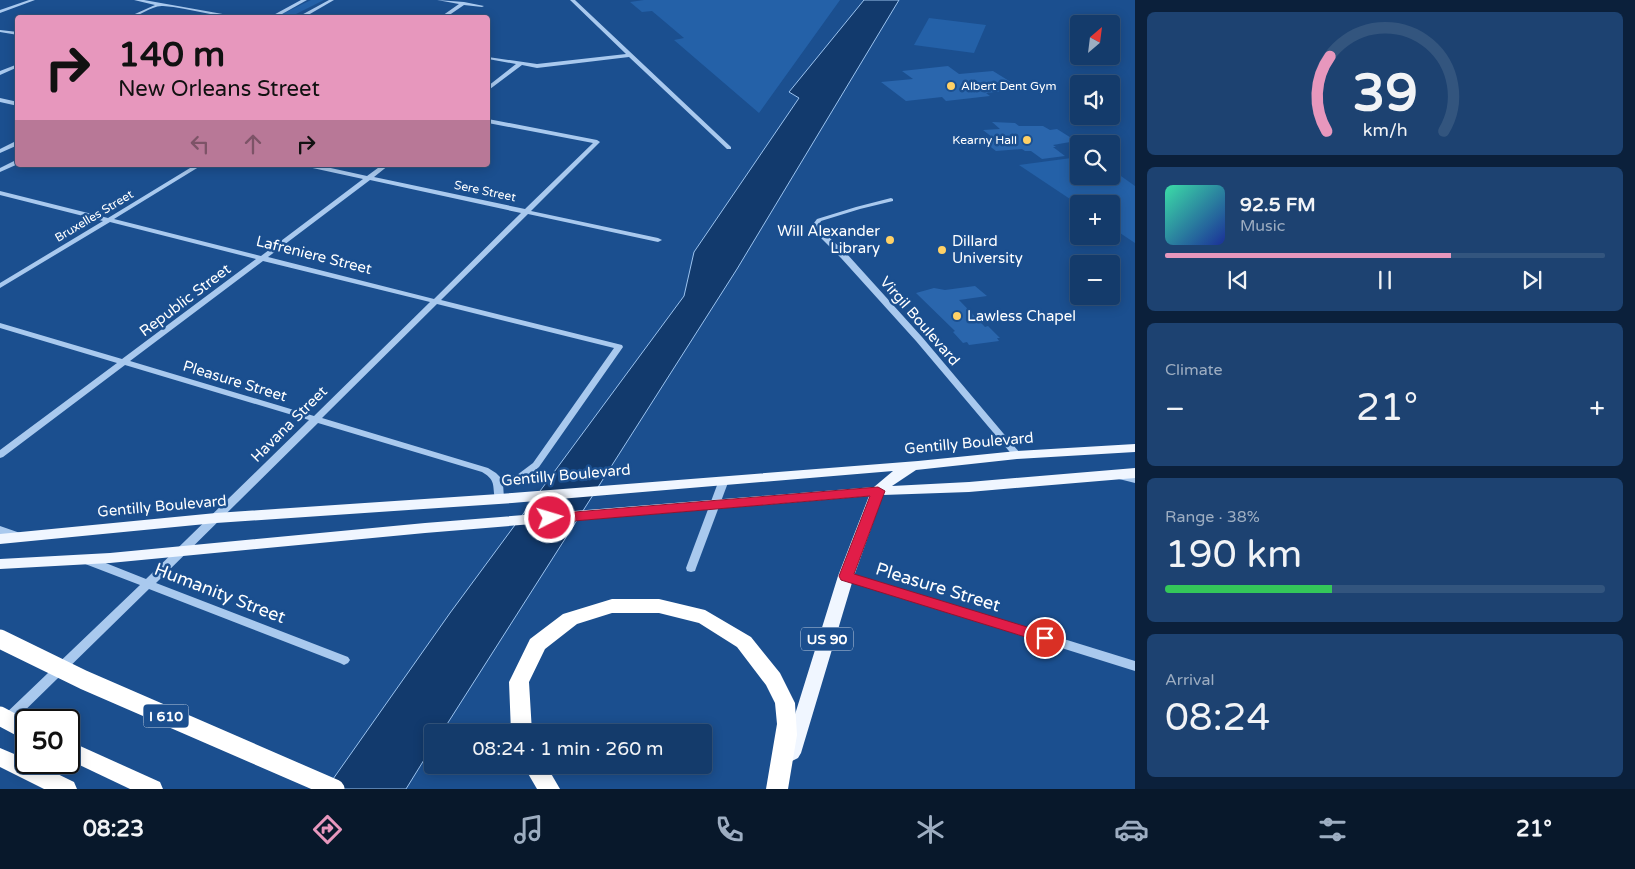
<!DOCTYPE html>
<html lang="en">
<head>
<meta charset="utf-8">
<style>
	body { margin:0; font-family:"Varela Round",sans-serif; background:#1d4271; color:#f1f3f6; height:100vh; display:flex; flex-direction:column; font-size:19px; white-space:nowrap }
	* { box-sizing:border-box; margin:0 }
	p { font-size:16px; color:#9dadc1 }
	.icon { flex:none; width:28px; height:28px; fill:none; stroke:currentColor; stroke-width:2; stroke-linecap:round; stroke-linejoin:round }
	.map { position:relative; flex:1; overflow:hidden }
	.details { display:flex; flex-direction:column; gap:12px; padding:12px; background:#0b203b; width:500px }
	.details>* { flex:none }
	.guide { position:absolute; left:15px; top:15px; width:475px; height:152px; border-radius:5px; box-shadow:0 2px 12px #0003,0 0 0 1px #33557e; background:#e797bd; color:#111; overflow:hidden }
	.needle { width:32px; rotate:28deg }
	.tools { position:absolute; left:1070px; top:15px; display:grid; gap:10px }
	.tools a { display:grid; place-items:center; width:50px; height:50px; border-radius:5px; background:#143b6b; box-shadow:0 2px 12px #0003,0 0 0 1px #33557e; font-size:25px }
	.speed { position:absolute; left:15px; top:709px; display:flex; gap:10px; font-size:25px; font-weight:700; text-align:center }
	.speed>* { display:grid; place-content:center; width:65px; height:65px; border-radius:50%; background:#143b6b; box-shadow:0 2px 12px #0003,0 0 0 1px #33557e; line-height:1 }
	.speed .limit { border:2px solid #111; border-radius:8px; background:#fff; color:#111 }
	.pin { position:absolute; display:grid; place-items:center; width:42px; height:42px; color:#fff; margin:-21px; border:2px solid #fff; border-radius:50%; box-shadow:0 1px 5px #0007 }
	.me { position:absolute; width:55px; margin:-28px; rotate:85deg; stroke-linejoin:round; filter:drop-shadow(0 0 4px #0008) }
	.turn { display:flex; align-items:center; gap:18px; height:105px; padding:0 20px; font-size:22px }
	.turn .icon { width:65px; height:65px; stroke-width:2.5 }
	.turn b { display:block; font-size:35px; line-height:42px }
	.lanes { display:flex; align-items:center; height:48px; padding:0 20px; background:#0003; justify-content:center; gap:25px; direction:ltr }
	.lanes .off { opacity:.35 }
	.big { font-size:38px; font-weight:600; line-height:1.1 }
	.details .card { flex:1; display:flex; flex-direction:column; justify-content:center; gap:8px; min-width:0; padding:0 18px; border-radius:8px; background:#1d4271 }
	.details .dial { align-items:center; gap:0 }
	.dial svg { height:130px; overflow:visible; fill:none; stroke:#33557e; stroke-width:7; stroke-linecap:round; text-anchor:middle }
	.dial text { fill:#f1f3f6; stroke:none }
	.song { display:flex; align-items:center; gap:15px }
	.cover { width:60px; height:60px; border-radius:8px; background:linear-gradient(135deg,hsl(160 70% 55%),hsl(230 70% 35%)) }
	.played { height:5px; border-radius:2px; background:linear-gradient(90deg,#e797bd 65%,#33557e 65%) }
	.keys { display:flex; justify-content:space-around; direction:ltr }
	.heat { display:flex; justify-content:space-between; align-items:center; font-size:28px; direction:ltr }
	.charge { height:8px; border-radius:4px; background:linear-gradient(90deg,#34c759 38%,#33557e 0) }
	.trip { position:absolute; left:424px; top:724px; width:288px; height:50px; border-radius:5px; background:#143b6b; box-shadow:0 2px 12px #0003,0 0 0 1px #33557e; font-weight:600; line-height:50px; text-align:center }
	.dock { display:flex; height:80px; justify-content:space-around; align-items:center; background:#08182b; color:#9dadc1 }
	.dock .icon { width:35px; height:35px }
	.dock .current { color:#e797bd }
	.dock b { font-size:22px; color:#f1f3f6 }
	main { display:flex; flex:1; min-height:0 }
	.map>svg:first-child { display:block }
	.green { fill:#2461a8 }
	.water { fill:#123a6d; stroke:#9cc4f0 }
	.building { fill:#2a66ad }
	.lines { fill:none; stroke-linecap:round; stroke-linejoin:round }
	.minor { fill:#a9c9ee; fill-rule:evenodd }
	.major { fill:#f0f6ff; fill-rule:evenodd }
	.highway { fill:#fff; fill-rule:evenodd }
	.highway-bridge { stroke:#fff; stroke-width:19 }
	.route { fill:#e11d48; stroke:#92132f }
	.poi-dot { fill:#ffd166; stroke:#1b4f8f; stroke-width:2 }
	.labels { text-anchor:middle; stroke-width:5; stroke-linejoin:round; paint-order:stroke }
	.far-poi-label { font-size:12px; fill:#fff; stroke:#1b4f8f; text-anchor:start }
	.far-street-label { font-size:12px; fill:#fff; stroke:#1b4f8f }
	.shield { fill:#1b4f8f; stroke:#bbcadd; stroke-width:1 }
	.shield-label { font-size:14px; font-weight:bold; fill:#fff }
	.poi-label { font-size:15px; fill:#fff; stroke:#1b4f8f; text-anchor:start }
	.street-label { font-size:15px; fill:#fff; stroke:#1b4f8f }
	.near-street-label { font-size:18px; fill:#fff; stroke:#1b4f8f }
</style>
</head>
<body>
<main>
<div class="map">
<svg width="1135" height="789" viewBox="0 0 1135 789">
	<rect width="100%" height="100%" fill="#1b4f8f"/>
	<g class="green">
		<path d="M 311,0 L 324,0 L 290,17 L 276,17 Z"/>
		<path d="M 644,0 L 840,0 L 759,113 L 674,40 L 684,38 L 652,11 L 642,12 L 630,2 Z"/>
		<path d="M 929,18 L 986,25 L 974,53 L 914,45 Z"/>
		<path d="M 1079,157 L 1079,176 L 1111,176 L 1111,169 L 1135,186 L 1135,243 L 1111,227 L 1111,204 L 1079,204 L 1079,205 L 1019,165 Z"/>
	</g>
	<path class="water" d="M 864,0 L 899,0 L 737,269 L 442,732 L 432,732 L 432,747 L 406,789 L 326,789 L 450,613 L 684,296 L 694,252 L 799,98 L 789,92 Z"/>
	<g class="building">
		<path d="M 948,66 L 959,74 L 993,71 L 1022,89 L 986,93 L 990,96 L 946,101 L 942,97 L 906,101 L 881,82 L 913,79 L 902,71 Z"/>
		<path d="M 992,122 L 1015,123 L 1019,126 L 1043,126 L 1050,130 L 1057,129 L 1076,141 L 1053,145 L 1056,147 L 1053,147 L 1065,156 L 1042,159 L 1031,151 L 1025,151 L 1022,149 L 996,151 L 979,138 L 992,137 L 983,130 L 1000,129 Z"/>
		<path d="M 975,286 L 987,296 L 959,300 L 985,327 L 988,326 L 1000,338 L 997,338 L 999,341 L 969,345 L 967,342 L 963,343 L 953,332 L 955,331 L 916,293 L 934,288 L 945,290 Z"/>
	</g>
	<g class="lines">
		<g class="minor">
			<path d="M 29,0 L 35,0 L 0,13 L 0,10 Z"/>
			<path d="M 134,0 L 144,0 L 245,18 C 217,18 191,8 163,6 C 151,5 139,18 126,18 L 155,5 Z"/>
			<path d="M 301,0 L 307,0 L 275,18 L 268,18 Z"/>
			<path d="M 329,0 L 334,0 L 303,18 L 296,18 Z"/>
			<path d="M 437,0 L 464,2 L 484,6 L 482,7 L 464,5 L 445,18 L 439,18 L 459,4 Z"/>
			<path d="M 570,0 L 575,0 L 731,147 L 731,149 L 727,149 L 629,57 L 537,68 L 522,65 L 490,89 L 488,90 L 488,86 L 516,64 L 488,59 L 488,57 L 537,64 L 626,54 Z"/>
			<path d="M 0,30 L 18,32 L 18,35 L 0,32 Z"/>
			<path d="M 18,64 L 18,67 L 0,75 L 0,71 Z"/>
			<path d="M 0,98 L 18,102 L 18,106 L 0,102 Z"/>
			<path d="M 488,119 L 597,140 L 600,142 L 531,211 L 658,238 L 662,240 L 658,242 L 528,214 L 441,300 L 622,345 L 623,347 L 539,467 L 523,480 L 503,483 L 504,499 L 502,501 L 496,501 C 491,488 498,481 482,472 L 318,423 L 156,583 L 348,657 L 350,660 L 348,663 L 344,665 L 340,663 L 149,589 L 10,725 L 6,726 L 2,725 L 0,721 L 2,717 L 140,585 L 80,562 L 79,559 L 80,556 L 84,555 L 88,556 L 146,579 L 309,420 L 125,365 L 3,457 L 0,458 L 0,450 L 117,363 L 0,328 L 0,323 L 122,359 L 256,259 L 110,222 L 0,288 L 0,283 L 103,221 L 0,195 L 0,191 L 108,218 L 195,165 L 202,165 L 114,219 L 261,256 L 363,179 L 308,167 L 305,165 L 317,165 L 367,176 L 382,165 L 389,165 L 374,177 L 525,209 L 593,143 L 488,123 ZM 370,180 L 521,213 L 434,299 L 268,257 ZM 263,261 L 430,302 L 314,416 L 130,361 ZM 437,304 L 614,348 L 533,463 L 517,475 L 500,477 L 496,473 L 488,468 L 322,418 Z"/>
			<path d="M 18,140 L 18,145 L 0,153 L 0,149 Z"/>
			<path d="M 18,159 L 18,164 L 0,172 L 0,168 Z"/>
			<path d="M 891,198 L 893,199 L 893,201 L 860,209 L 821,221 L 818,227 L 847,254 L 922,337 L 1020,453 L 1022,455 L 1020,457 L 1014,457 L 916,341 L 841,258 L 818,235 L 811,227 L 817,219 L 856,207 Z"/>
			<path d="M 1118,473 L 1135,477 L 1135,483 L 1115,478 L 1113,476 L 1115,474 Z"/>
			<path d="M 724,477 L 727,478 L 729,480 L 696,568 L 695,571 L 691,572 L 687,571 L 686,568 L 719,480 L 721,478 Z"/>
			<path d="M 0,526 L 23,534 L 24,537 L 23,540 L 19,541 L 0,534 Z"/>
			<path d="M 846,572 L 1135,661 L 1135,671 L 842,579 L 841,576 L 842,573 Z"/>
		</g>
		<path class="major" d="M 1135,444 L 1135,452 L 1017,459 L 916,470 L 892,486 L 969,482 L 1135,468 L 1135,478 L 969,492 L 883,495 L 854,576 L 801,753 L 798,758 L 792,761 L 786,758 L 783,753 L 838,576 L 869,496 L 425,533 L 110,563 L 0,569 L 0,559 L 110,553 L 425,523 L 874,487 L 893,471 L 512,503 L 216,523 L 0,544 L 0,534 L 216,513 L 512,493 L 918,461 L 1017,451 Z"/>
		<g class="highway">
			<path d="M 612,599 L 659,599 L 705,610 L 751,637 L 780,673 L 795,703 L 797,735 L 788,789 L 766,789 L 777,724 L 775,703 L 766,685 L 737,647 L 699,623 L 659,613 L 612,613 L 577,624 L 545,649 L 529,682 L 532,732 L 511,732 L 509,682 L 530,639 L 563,614 Z"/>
			<path d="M 69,741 L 160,782 L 163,789 L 130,789 L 69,760 Z"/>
			<path d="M 0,748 L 26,759 L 26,762 L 33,762 L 74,782 L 77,789 L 44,789 L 0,767 Z"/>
			<path d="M 523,765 L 546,765 L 560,789 L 537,789 Z"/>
		</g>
		<g class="highway-bridge">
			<path d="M 0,639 L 84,680 L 335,789"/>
			<path d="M 0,716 L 26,730"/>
		</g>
	</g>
	<path class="route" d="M 878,487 L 885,491 L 854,574 L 1050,634 L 1052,638 L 1050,642 L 1045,643 L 841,580 L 839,576 L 870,496 L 550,523 L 546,521 L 544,518 L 546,515 L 550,514 Z"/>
	<g class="poi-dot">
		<circle cx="951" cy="86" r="5"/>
		<circle cx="1027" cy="140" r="5"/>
		<circle cx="890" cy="240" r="5"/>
		<circle cx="942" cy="250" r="5"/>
		<circle cx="957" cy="316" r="5"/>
	</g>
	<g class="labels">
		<g class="far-poi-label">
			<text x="961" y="90">Albert Dent Gym</text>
			<text x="1017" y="144" text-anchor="end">Kearny Hall</text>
		</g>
		<g class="far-street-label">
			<text transform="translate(485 191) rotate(12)" y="4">Sere Street</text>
			<text transform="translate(94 216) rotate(-31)" y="4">Bruxelles Street</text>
		</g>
		<g class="shield">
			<rect x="801" y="627.5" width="52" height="23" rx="4"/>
			<rect x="143.5" y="704.5" width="45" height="23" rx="4"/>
		</g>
		<g class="shield-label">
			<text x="827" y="644">US 90</text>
			<text x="166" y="721">I 610</text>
		</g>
		<g class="poi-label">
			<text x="880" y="236" text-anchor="end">Will Alexander<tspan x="880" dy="17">Library</tspan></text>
			<text x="952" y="246">Dillard<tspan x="952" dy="17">University</tspan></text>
			<text x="967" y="321">Lawless Chapel</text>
		</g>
		<g class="street-label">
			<text transform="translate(314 255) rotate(14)" y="5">Lafreniere Street</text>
			<text transform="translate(185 300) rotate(-37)" y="5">Republic Street</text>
			<text transform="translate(920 321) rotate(49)" y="5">Virgil Boulevard</text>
			<text transform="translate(235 381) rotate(17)" y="5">Pleasure Street</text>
			<text transform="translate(289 424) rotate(-45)" y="5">Havana Street</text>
			<text transform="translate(969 443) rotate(-5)" y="5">Gentilly Boulevard</text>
			<text transform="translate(566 475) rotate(-5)" y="5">Gentilly Boulevard</text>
			<text transform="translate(162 506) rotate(-5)" y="5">Gentilly Boulevard</text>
		</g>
		<g class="near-street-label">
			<text transform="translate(938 587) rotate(17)" y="6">Pleasure Street</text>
			<text transform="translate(220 593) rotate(21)" y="6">Humanity Street</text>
		</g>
	</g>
</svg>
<div class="tools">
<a><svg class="needle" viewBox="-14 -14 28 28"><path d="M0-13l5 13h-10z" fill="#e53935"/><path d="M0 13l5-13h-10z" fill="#9dadc1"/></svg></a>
<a><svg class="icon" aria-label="sound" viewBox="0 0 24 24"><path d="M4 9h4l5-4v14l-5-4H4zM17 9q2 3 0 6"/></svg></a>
<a><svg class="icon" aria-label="search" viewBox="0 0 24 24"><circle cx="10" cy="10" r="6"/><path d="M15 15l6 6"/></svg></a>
<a>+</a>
<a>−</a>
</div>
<div class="speed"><div class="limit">50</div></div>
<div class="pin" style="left:1045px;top:638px;background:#d93025"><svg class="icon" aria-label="arrive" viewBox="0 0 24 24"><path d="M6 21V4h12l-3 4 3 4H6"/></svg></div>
<svg class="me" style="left:550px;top:518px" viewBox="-20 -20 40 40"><circle r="17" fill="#e11d48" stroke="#fff" stroke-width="3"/><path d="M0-11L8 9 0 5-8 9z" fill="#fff"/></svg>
<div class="trip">08:24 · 1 min · 260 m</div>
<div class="guide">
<div class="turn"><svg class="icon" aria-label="right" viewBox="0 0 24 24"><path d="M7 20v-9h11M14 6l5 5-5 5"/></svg><div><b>140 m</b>New Orleans Street</div></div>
<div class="lanes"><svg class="icon off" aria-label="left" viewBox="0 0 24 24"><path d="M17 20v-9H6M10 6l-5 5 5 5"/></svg><svg class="icon off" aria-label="ahead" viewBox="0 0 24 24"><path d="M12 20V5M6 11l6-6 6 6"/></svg><svg class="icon" aria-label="right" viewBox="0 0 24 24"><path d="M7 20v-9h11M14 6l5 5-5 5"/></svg></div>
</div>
</div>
<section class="details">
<div class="card dial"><svg viewBox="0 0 100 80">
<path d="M14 69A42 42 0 1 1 86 69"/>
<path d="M14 69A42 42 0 0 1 16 23" stroke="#e797bd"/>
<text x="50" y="56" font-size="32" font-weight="700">39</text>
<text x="50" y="72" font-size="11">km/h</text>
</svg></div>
<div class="card">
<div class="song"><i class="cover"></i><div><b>92.5 FM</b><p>Music</p></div></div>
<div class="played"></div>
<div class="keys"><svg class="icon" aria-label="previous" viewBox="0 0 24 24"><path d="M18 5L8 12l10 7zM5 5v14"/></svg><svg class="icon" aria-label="pause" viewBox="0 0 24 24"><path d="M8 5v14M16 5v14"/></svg><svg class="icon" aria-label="next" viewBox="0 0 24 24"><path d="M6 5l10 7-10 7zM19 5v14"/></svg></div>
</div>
<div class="card"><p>Climate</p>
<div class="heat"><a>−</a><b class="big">21°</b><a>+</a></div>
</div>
<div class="card"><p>Range · 38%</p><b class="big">190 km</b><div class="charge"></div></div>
<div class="card"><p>Arrival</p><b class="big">08:24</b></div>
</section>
</main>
<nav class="dock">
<b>08:23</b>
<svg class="icon current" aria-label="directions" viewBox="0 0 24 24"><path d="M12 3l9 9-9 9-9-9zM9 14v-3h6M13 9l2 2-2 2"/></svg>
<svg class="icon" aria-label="music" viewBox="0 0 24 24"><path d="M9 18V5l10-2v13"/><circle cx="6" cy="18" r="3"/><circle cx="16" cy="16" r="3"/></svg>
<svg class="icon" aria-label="phone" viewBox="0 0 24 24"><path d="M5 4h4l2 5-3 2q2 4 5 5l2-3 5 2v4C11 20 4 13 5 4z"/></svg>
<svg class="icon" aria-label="climate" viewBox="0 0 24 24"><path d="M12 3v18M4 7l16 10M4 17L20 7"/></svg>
<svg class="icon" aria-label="car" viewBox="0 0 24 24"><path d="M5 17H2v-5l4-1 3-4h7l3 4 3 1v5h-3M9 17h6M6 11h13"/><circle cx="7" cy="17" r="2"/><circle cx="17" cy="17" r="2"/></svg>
<svg class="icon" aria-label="filters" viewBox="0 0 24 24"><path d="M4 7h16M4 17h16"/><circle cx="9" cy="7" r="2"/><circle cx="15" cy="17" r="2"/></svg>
<b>21°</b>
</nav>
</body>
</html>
